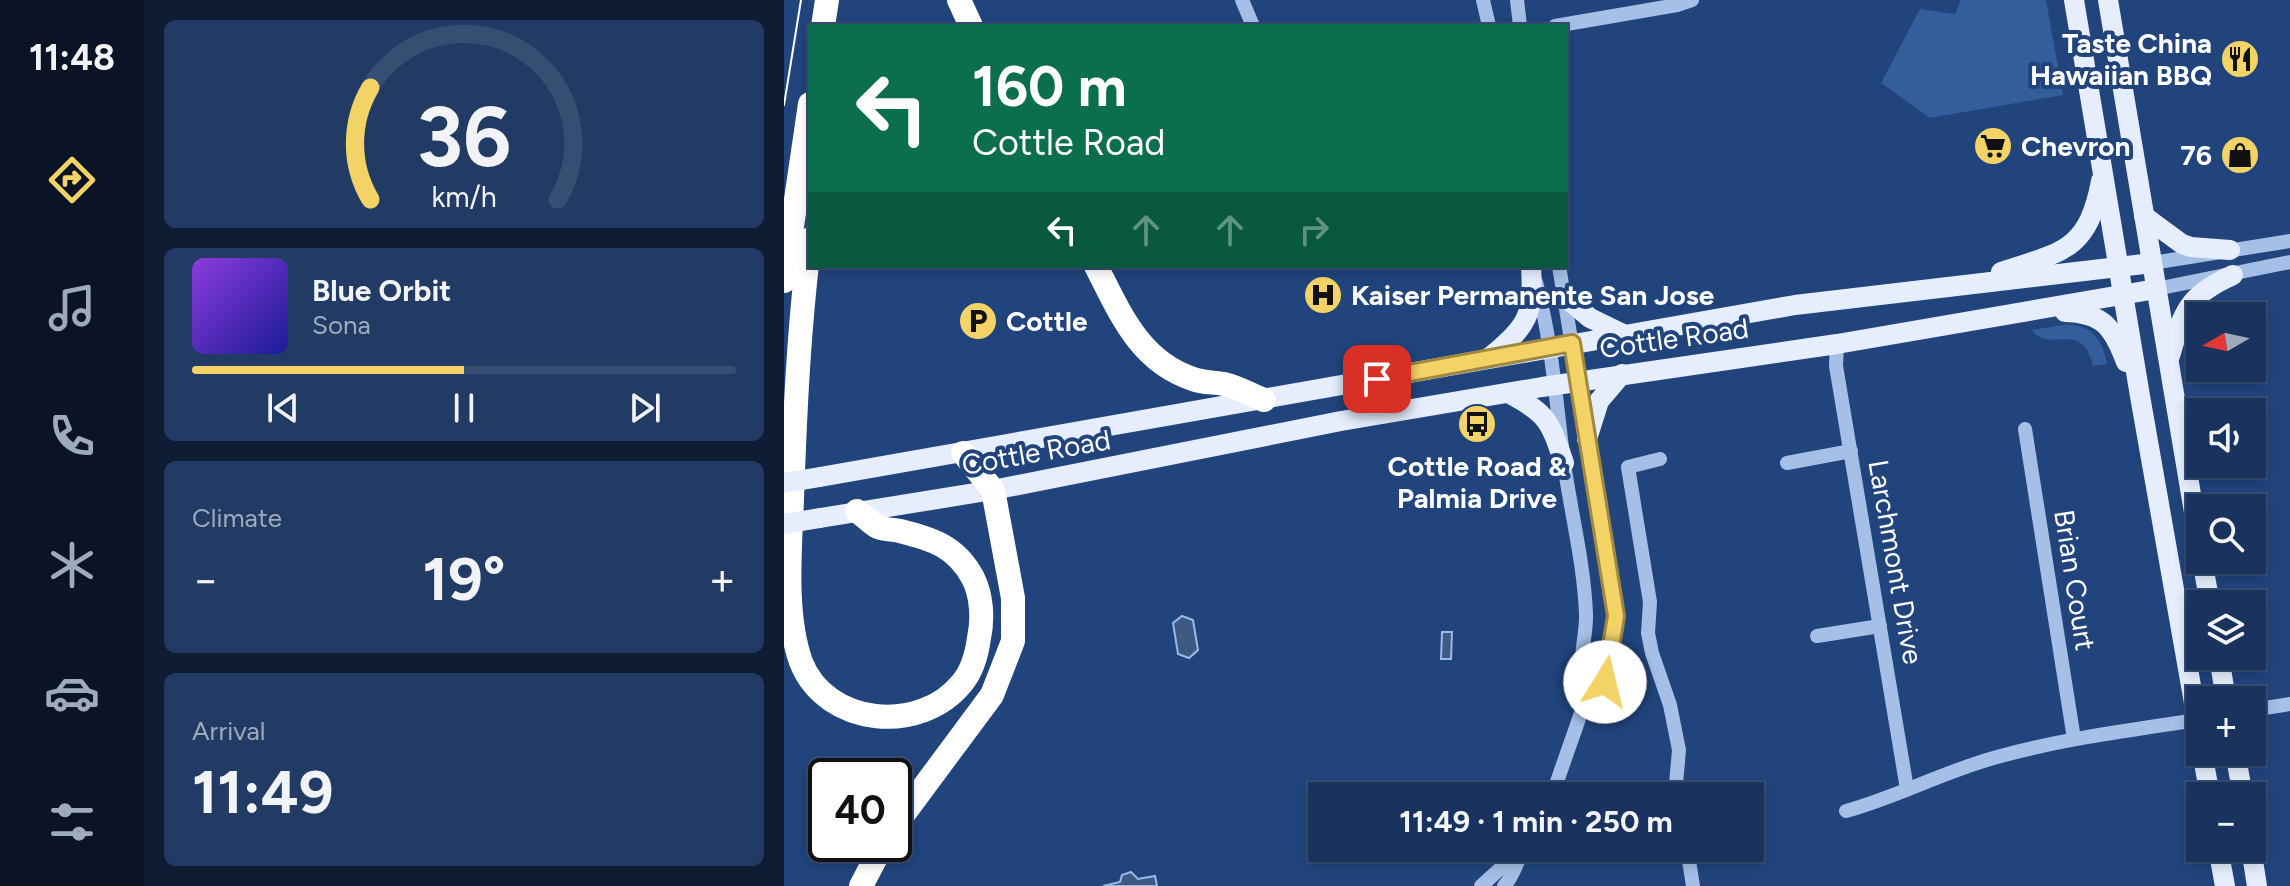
<!DOCTYPE html>
<html lang="en">
<head>
<meta charset="utf-8">
<style>
	body { margin:0; font-family:Figtree,sans-serif; background:#223b64; color:#f1f3f6; height:100vh; display:flex; flex-direction:column; font-size:30px; white-space:nowrap }
	* { box-sizing:border-box; margin:0 }
	p { font-size:26px; color:#9faabc }
	.icon { flex:none; width:44px; height:44px; fill:none; stroke:currentColor; stroke-width:2; stroke-linecap:round; stroke-linejoin:round }
	.map { position:relative; flex:1; overflow:hidden }
	.side { display:flex; flex-direction:column; gap:20px; padding:20px; background:#0e1c34; width:640px }
	.side>* { flex:none }
	.guide { position:absolute; left:24px; top:24px; width:760px; height:244px; border-radius:0px; box-shadow:0 4px 12px #0003,0 0 0 2px #374e73; background:#0b6e4f; color:#fff; overflow:hidden }
	.needle { width:52px; rotate:261deg }
	.buttons { position:absolute; left:1402px; top:302px; display:grid; gap:16px }
	.buttons a { display:grid; place-items:center; width:80px; height:80px; border-radius:0px; background:#19335e; box-shadow:0 4px 12px #0003,0 0 0 2px #374e73; font-size:40px }
	.speed { position:absolute; left:24px; top:758px; display:flex; gap:16px; font-size:40px; font-weight:700; text-align:center }
	.speed>* { display:grid; place-content:center; width:104px; height:104px; border-radius:50%; background:#19335e; box-shadow:0 4px 12px #0003,0 0 0 2px #374e73; line-height:1 }
	.speed .limit { border:4px solid #111; border-radius:12px; background:#fff; color:#111 }
	.pin { position:absolute; display:grid; place-items:center; width:68px; height:68px; color:#fff; margin:-34px; border-radius:16px; box-shadow:0 4px 12px #0006 }
	.me { position:absolute; width:88px; margin:-44px; rotate:9deg; stroke-linejoin:round; filter:drop-shadow(0 0 6px #0008) }
	.turn { display:flex; align-items:center; gap:28px; height:168px; padding:0 32px; font-size:36px }
	.turn .icon { width:104px; height:104px; stroke-width:2.5 }
	.turn b { display:block; font-size:56px; line-height:68px }
	.lanes { display:flex; align-items:center; height:76px; padding:0 32px; background:#0003; justify-content:center; gap:40px; direction:ltr }
	.lanes .off { opacity:.35 }
	.big { font-size:60px; font-weight:700; line-height:1.1 }
	.side .card { flex:1; display:flex; flex-direction:column; justify-content:center; gap:12px; min-width:0; padding:0 28px; border-radius:12px; background:#223b64 }
	.side .dial { align-items:center; gap:0 }
	.dial svg { height:208px; overflow:visible; fill:none; stroke:#374e73; stroke-width:7; stroke-linecap:round; text-anchor:middle }
	.dial text { fill:#f1f3f6; stroke:none }
	.song { display:flex; align-items:center; gap:24px }
	.cover { width:96px; height:96px; border-radius:12px; background:linear-gradient(135deg,hsl(270 70% 55%),hsl(240 70% 35%)) }
	.played { height:8px; border-radius:4px; background:linear-gradient(90deg,#f3d266 50%,#374e73 50%) }
	.keys { display:flex; justify-content:space-around; direction:ltr }
	.heat { display:flex; justify-content:space-between; align-items:center; font-size:44px; direction:ltr }
	.trip { position:absolute; left:524px; top:782px; width:456px; height:80px; border-radius:0px; background:#19335e; box-shadow:0 4px 12px #0003,0 0 0 2px #374e73; font-weight:700; line-height:80px; text-align:center }
	main { display:flex; flex:1; min-height:0 }
	.tab-bar { display:flex; flex-direction:column; width:144px; justify-content:space-around; align-items:center; background:#0a1426; color:#9faabc }
	.tab-bar .icon { width:56px; height:56px }
	.tab-bar .active { color:#f3d266 }
	.tab-bar b { font-size:36px; color:#f1f3f6 }
	.map>svg:first-child { display:block }
	.green { fill:#345d9b }
	.water { fill:#3e5982; stroke:#99b9e7; stroke-width:2 }
	.lines { fill:none; stroke-linecap:round; stroke-linejoin:round }
	.minor { stroke:#a5bfe6; stroke-width:14 }
	.major { stroke:#e6eefd; stroke-width:20 }
	.highway { stroke:#fff; stroke-width:24 }
	.tram { stroke:#fff; stroke-width:2 }
	.major-bridge { stroke:#e6eefd; stroke-width:20 }
	.route-casing { stroke:#9e8842; stroke-width:20 }
	.route { stroke:#f3d266; stroke-width:14 }
	.labels { text-anchor:middle; stroke-width:8; stroke-linejoin:round; paint-order:stroke }
	.poi-label { font-size:28px; font-weight:bold; fill:#fff; stroke:#21447d; text-anchor:start }
	.street-label { font-size:28px; fill:#fff; stroke:#21447d }
</style>
</head>
<body>
<main>
<nav class="tab-bar">
<b>11:48</b>
<svg class="icon active" aria-label="directions" viewBox="0 0 24 24"><path d="M12 3l9 9-9 9-9-9zM9 14v-3h6M13 9l2 2-2 2"/></svg>
<svg class="icon" aria-label="music" viewBox="0 0 24 24"><path d="M9 18V5l10-2v13"/><circle cx="6" cy="18" r="3"/><circle cx="16" cy="16" r="3"/></svg>
<svg class="icon" aria-label="phone" viewBox="0 0 24 24"><path d="M5 4h4l2 5-3 2q2 4 5 5l2-3 5 2v4C11 20 4 13 5 4z"/></svg>
<svg class="icon" aria-label="climate" viewBox="0 0 24 24"><path d="M12 3v18M4 7l16 10M4 17L20 7"/></svg>
<svg class="icon" aria-label="car" viewBox="0 0 24 24"><path d="M5 17H2v-5l4-1 3-4h7l3 4 3 1v5h-3M9 17h6M6 11h13"/><circle cx="7" cy="17" r="2"/><circle cx="17" cy="17" r="2"/></svg>
<svg class="icon" aria-label="filters" viewBox="0 0 24 24"><path d="M4 7h16M4 17h16"/><circle cx="9" cy="7" r="2"/><circle cx="15" cy="17" r="2"/></svg>
</nav>
<section class="side">
<div class="card dial"><svg viewBox="0 0 100 80">
<path d="M14 69A42 42 0 1 1 86 69"/>
<path d="M14 69A42 42 0 0 1 14 26" stroke="#f3d266"/>
<text x="50" y="56" font-size="32" font-weight="700">36</text>
<text x="50" y="72" font-size="11">km/h</text>
</svg></div>
<div class="card">
<div class="song"><i class="cover"></i><div><b>Blue Orbit</b><p>Sona</p></div></div>
<div class="played"></div>
<div class="keys"><svg class="icon" aria-label="previous" viewBox="0 0 24 24"><path d="M18 5L8 12l10 7zM5 5v14"/></svg><svg class="icon" aria-label="pause" viewBox="0 0 24 24"><path d="M8 5v14M16 5v14"/></svg><svg class="icon" aria-label="next" viewBox="0 0 24 24"><path d="M6 5l10 7-10 7zM19 5v14"/></svg></div>
</div>
<div class="card"><p>Climate</p>
<div class="heat"><a>−</a><b class="big">19°</b><a>+</a></div>
</div>
<div class="card"><p>Arrival</p><b class="big">11:49</b></div>
</section>
<div class="map">
<svg width="1506" height="886" viewBox="0 0 1506 886">
	<rect width="100%" height="100%" fill="#21447d"/>
	<g class="green">
		<path d="M 1177,0 L 1262,0 L 1279,95 L 1146,118 L 1097,83 L 1136,9 L 1171,14 Z"/>
		<path d="M 1279,325 C 1306,323 1319,339 1323,364 L 1309,366 C 1298,318 1266,355 1248,330 Z"/>
	</g>
	<g class="water">
		<path d="M 398,616 L 409,620 L 414,650 L 405,658 L 394,654 L 389,623 Z"/>
		<path d="M 658,632 L 668,632 L 667,659 L 657,659 Z"/>
		<path d="M 347,872 L 354,879 L 371,876 L 373,886 L 319,886 L 336,882 L 338,875 Z"/>
	</g>
	<g class="lines">
		<g class="minor">
			<path d="M 458,0 L 469,26"/>
			<path d="M 699,0 L 705,26"/>
			<path d="M 733,0 L 736,26"/>
			<path d="M 771,26 L 893,5 L 908,0"/>
			<path d="M 1368,263 L 1506,241"/>
			<path d="M 752,282 C 768,341 772,402 780,463 C 787,513 800,563 802,614 C 803,640 790,668 805,690"/>
			<path d="M 1372,289 L 1506,262"/>
			<path d="M 1053,344 L 1052,366 L 1123,789"/>
			<path d="M 1241,429 L 1290,739"/>
			<path d="M 876,459 L 844,467 L 866,602 L 864,633 L 868,653 L 886,705 L 895,750 L 891,796"/>
			<path d="M 1003,463 L 1067,451"/>
			<path d="M 1033,636 L 1096,626"/>
			<path d="M 1468,710 L 1506,704"/>
			<path d="M 768,796 L 805,690 L 821,682 L 832,616 L 775,266"/>
			<path d="M 1062,811 C 1113,797 1161,771 1213,757 C 1278,739 1346,730 1413,720"/>
			<path d="M 903,848 L 909,886"/>
			<path d="M 697,886 L 718,867 L 733,859"/>
			<path d="M 720,886 C 731,875 732,861 741,848"/>
		</g>
		<g class="major">
			<path d="M 1290,0 L 1356,396 L 1416,737"/>
			<path d="M 1324,0 L 1416,548"/>
			<path d="M 1360,216 L 1398,244 L 1407,247 L 1446,250"/>
			<path d="M 1217,272 C 1278,252 1304,251 1317,181"/>
			<path d="M 781,297 L 806,318 L 841,335"/>
			<path d="M 1281,312 C 1319,313 1329,327 1342,362"/>
			<path d="M 1386,356 C 1399,311 1404,295 1449,275"/>
			<path d="M 706,357 C 744,325 750,316 747,266"/>
			<path d="M 724,393 C 764,414 766,421 780,463"/>
			<path d="M 803,439 L 815,401 L 838,374"/>
			<path d="M 36,477 L 1011,305 L 1368,263"/>
			<path d="M 36,518 L 209,490 L 557,421 L 758,387 L 1053,344 L 1372,289"/>
			<path d="M 1418,560 L 1426,604"/>
			<path d="M 1435,656 L 1442,700"/>
			<path d="M 1418,752 L 1426,796"/>
			<path d="M 1451,752 L 1459,796"/>
			<path d="M 1434,848 L 1441,886"/>
			<path d="M 1467,848 L 1473,886"/>
		</g>
		<g class="highway">
			<path d="M 175,0 L 187,26"/>
			<path d="M 39,26 L 43,0"/>
			<path d="M 26,239 C 15,325 11,412 8,499 C 6,549 0,615 17,662 C 42,726 136,735 178,683 C 189,670 193,653 195,638 C 199,619 198,596 189,578 C 172,546 148,539 116,531 C 108,529 99,530 92,526 C 86,522 80,516 73,511"/>
			<path d="M 312,266 C 336,313 355,361 409,379 C 419,383 430,382 440,384 C 454,387 467,395 480,400"/>
			<path d="M 0,281 L 26,104"/>
			<path d="M 110,827 L 208,695 L 229,641 L 229,598 L 209,490 L 179,453"/>
			<path d="M 77,886 L 99,844"/>
		</g>
		<path class="tram" d="M 0,105 L 17,0"/>
		<g class="major-bridge">
			<path d="M 0,483 L 36,477"/>
			<path d="M 0,524 L 36,518"/>
		</g>
	</g>
	<g class="lines">
		<defs>
			<path id="route" d="M 593,379 L 788,343 L 832,616 L 821,682"/>
		</defs>
		<use href="#route" class="route-casing"/>
		<use href="#route" class="route"/>
	</g>
	<defs>
		<symbol id="restaurant-disc" viewBox="-11 -11 22 22"><circle r="9.5" fill="#f3d266" stroke="#21447d"/><path d="M-5-6h1v4h1v-4h1v4h1v-4h1v5L-1.5 .5V6h-2V.5L-5-1ZM5-6V6H3V1.5H1.5Q1.5-4 5-6Z" fill="#111"/></symbol>
		<symbol id="supermarket-disc" viewBox="-11 -11 22 22"><circle r="9.5" fill="#f3d266" stroke="#21447d"/><path d="M-6-5.5h2.5l.6 2H6L4.5 2H-2.5L-4.4-4H-6ZM-1.5 3.2a1.3 1.3 0 1 0 .1 0ZM3 3.2a1.3 1.3 0 1 0 .1 0Z" fill="#111"/></symbol>
		<symbol id="shop-disc" viewBox="-11 -11 22 22"><circle r="9.5" fill="#f3d266" stroke="#21447d"/><path d="M-5-2.5h2.3a2.7 3.5 0 0 1 5.4 0H5L5.5 6h-11ZM-1.5-2.5h3a1.5 2.3 0 0 0-3 0Z" fill="#111"/></symbol>
		<symbol id="hospital-disc" viewBox="-11 -11 22 22"><circle r="9.5" fill="#f3d266" stroke="#21447d"/><path d="M-5-5h3v3.5h4V-5h3V5h-3V1.5h-4V5h-3Z" fill="#111"/></symbol>
		<symbol id="parking-disc" viewBox="-11 -11 22 22"><circle r="9.5" fill="#f3d266" stroke="#21447d"/><path d="M-3.5-5.5H1a3.5 3.5 0 0 1 0 7H-1V5.5H-3.5ZM-1-3.4V-.6H.8a1.4 1.4 0 0 0 0-2.8Z" fill="#111"/></symbol>
		<symbol id="bus-disc" viewBox="-11 -11 22 22"><circle r="9.5" fill="#f3d266" stroke="#21447d"/><path d="M-5-6H5V4H4V6H2V4H-2V6H-4V4H-5ZM-3.5-4V0h7V-4ZM-3.5 1.2v1.5H-2V1.2ZM2 1.2v1.5H3.5V1.2Z" fill="#111"/></symbol>
	</defs>
	<g fill-rule="evenodd">
		<use href="#restaurant-disc" x="1434" y="37" width="44" height="44"/>
		<use href="#supermarket-disc" x="1187" y="124" width="44" height="44"/>
		<use href="#shop-disc" x="1434" y="133" width="44" height="44"/>
		<use href="#hospital-disc" x="517" y="273" width="44" height="44"/>
		<use href="#parking-disc" x="172" y="299" width="44" height="44"/>
		<use href="#bus-disc" x="671" y="402" width="44" height="44"/>
	</g>
	<g class="labels">
		<g class="poi-label">
			<text x="1428" y="53" text-anchor="end">Taste China<tspan x="1428" dy="32">Hawaiian BBQ</tspan></text>
			<text x="1237" y="156">Chevron</text>
			<text x="1428" y="165" text-anchor="end">76</text>
			<text x="567" y="305">Kaiser Permanente San Jose</text>
			<text x="222" y="331">Cottle</text>
			<text x="693" y="476" text-anchor="middle">Cottle Road &amp;<tspan x="693" dy="32">Palmia Drive</tspan></text>
		</g>
		<g class="street-label">
			<text transform="translate(890 338) rotate(-8)" y="10">Cottle Road</text>
			<text transform="translate(252 452) rotate(-10)" y="10">Cottle Road</text>
			<text transform="translate(1112 562) rotate(80)" y="10">Larchmont Drive</text>
			<text transform="translate(1291 580) rotate(81)" y="10">Brian Court</text>
		</g>
	</g>
</svg>
<div class="buttons">
<a><svg class="needle" viewBox="-14 -14 28 28"><path d="M0-13l5 13h-10z" fill="#e53935"/><path d="M0 13l5-13h-10z" fill="#9faabc"/></svg></a>
<a><svg class="icon" aria-label="sound" viewBox="0 0 24 24"><path d="M4 9h4l5-4v14l-5-4H4zM17 9q2 3 0 6"/></svg></a>
<a><svg class="icon" aria-label="search" viewBox="0 0 24 24"><circle cx="10" cy="10" r="6"/><path d="M15 15l6 6"/></svg></a>
<a><svg class="icon" aria-label="layers" viewBox="0 0 24 24"><path d="M12 4l9 5-9 5-9-5zM3 14l9 5 9-5"/></svg></a>
<a>+</a>
<a>−</a>
</div>
<div class="speed"><div class="limit">40</div></div>
<div class="pin" style="left:593px;top:379px;background:#d93025"><svg class="icon" aria-label="arrive" viewBox="0 0 24 24"><path d="M6 21V4h12l-3 4 3 4H6"/></svg></div>
<svg class="me" style="left:821px;top:682px" viewBox="-20 -20 40 40"><circle r="19" fill="#fff"/><path d="M0-13L10 11 0 6-10 11z" fill="#f3d266"/></svg>
<div class="trip">11:49 · 1 min · 250 m</div>
<div class="guide">
<div class="turn"><svg class="icon" aria-label="left" viewBox="0 0 24 24"><path d="M17 20v-9H6M10 6l-5 5 5 5"/></svg><div><b>160 m</b>Cottle Road</div></div>
<div class="lanes"><svg class="icon" aria-label="left" viewBox="0 0 24 24"><path d="M17 20v-9H6M10 6l-5 5 5 5"/></svg><svg class="icon off" aria-label="ahead" viewBox="0 0 24 24"><path d="M12 20V5M6 11l6-6 6 6"/></svg><svg class="icon off" aria-label="ahead" viewBox="0 0 24 24"><path d="M12 20V5M6 11l6-6 6 6"/></svg><svg class="icon off" aria-label="right" viewBox="0 0 24 24"><path d="M7 20v-9h11M14 6l5 5-5 5"/></svg></div>
</div>
</div>
</main>
</body>
</html>
